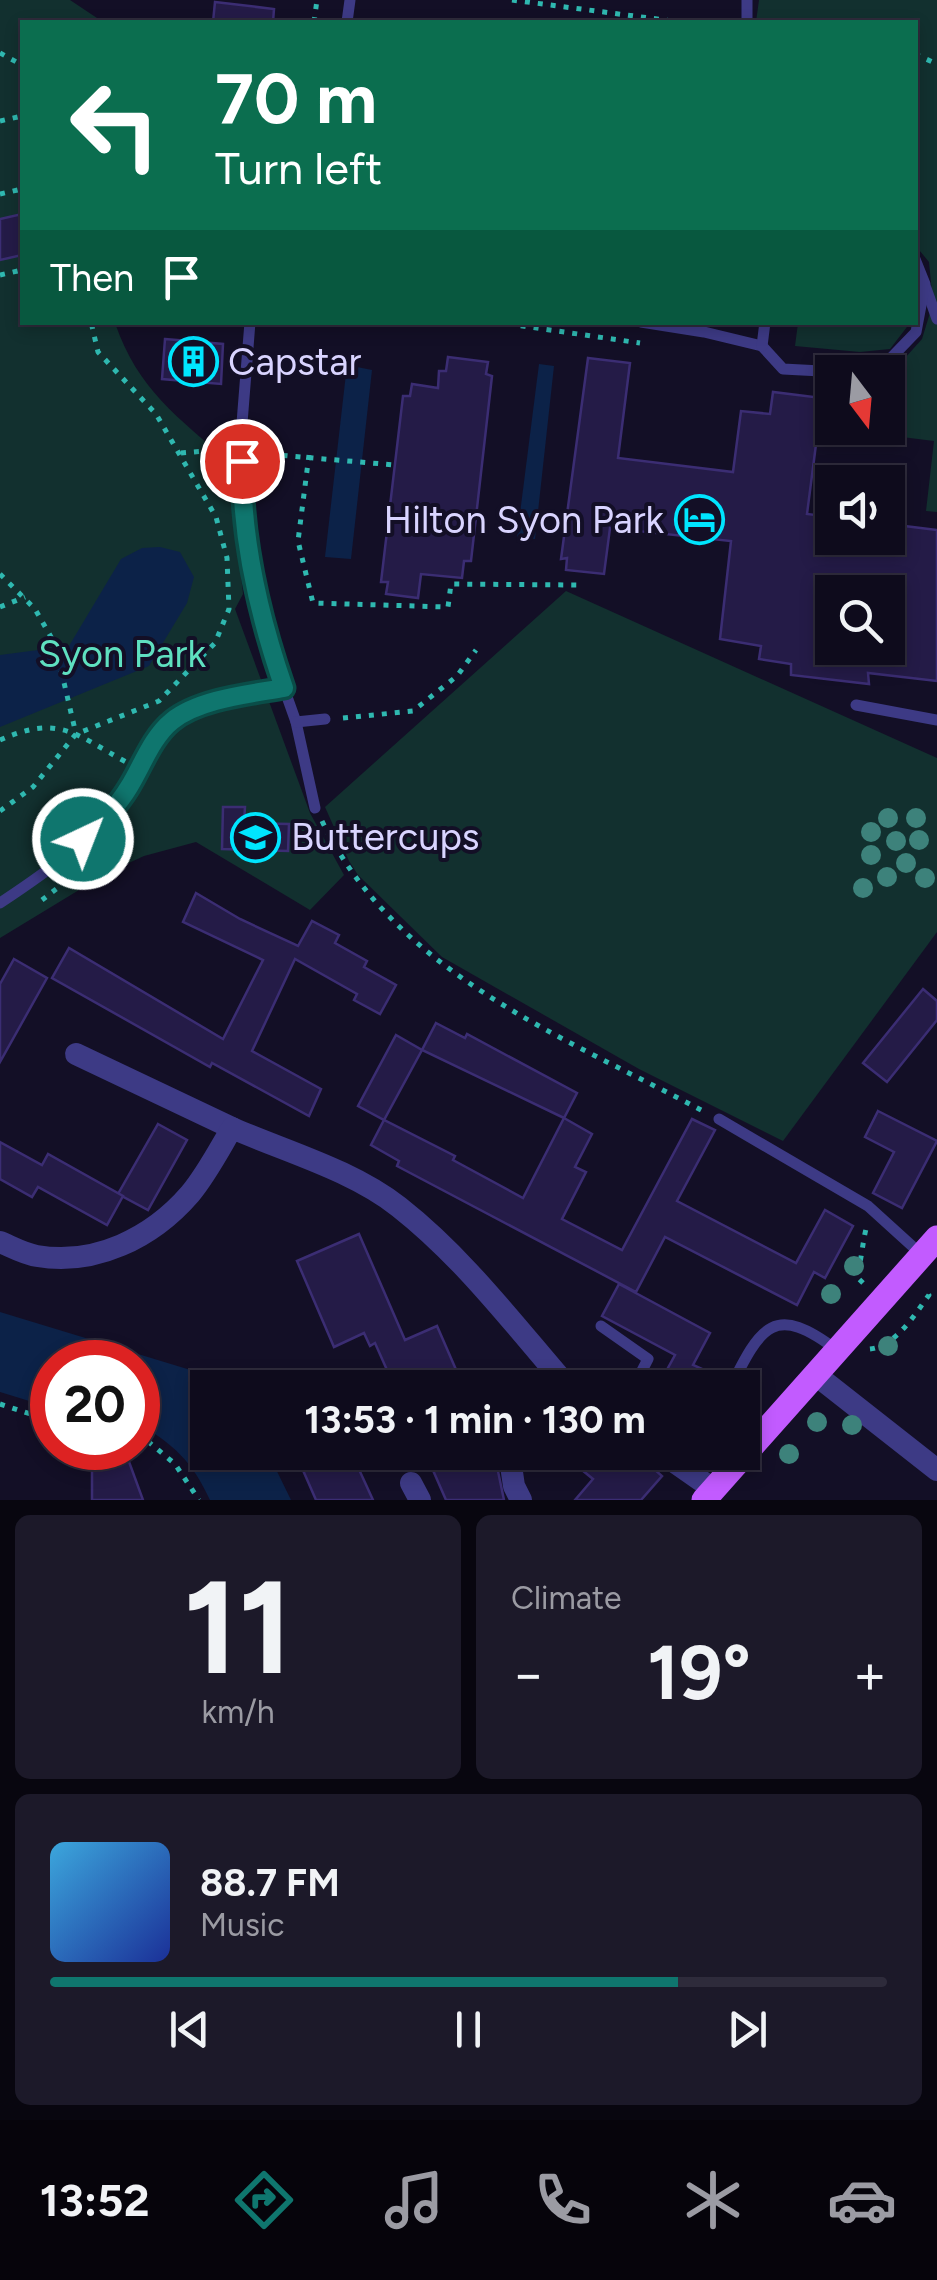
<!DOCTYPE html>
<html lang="en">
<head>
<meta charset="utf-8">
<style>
	body { margin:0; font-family:Figtree,sans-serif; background:#1c1929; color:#f1f3f6; height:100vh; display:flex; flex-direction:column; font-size:38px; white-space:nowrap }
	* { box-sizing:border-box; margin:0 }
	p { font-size:32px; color:#9b9ba3 }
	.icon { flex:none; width:55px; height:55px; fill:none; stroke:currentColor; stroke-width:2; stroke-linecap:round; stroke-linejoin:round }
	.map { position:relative; height:1500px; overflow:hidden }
	.panel { display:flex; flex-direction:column; gap:15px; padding:15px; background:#08060f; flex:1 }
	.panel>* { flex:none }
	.guide { position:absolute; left:20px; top:20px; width:898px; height:305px; border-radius:0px; box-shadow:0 5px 15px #0003,0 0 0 2px #2e2b3b; background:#0b6e4f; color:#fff; overflow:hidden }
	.needle { width:65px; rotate:164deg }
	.fabs { position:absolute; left:815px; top:355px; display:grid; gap:20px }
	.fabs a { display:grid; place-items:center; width:90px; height:90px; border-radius:0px; background:#0e0b1c; box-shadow:0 5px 15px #0003,0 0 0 2px #2e2b3b; font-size:50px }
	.speed { position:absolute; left:30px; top:1340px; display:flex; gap:20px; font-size:50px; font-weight:700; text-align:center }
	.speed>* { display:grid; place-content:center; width:130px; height:130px; border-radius:50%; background:#0e0b1c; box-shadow:0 5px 15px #0003,0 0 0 2px #2e2b3b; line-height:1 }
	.speed .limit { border:15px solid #d22; background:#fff; color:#111 }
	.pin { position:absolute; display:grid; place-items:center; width:85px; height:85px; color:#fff; margin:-42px; border:5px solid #fff; border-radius:50%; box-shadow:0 2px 10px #0007 }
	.me { position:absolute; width:110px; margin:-55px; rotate:43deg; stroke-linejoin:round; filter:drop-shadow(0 0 8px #0008) }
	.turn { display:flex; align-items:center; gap:35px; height:210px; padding:0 30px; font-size:45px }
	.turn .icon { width:130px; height:130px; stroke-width:2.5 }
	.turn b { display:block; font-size:70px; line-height:85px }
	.then { display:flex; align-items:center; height:95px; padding:0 30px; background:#0003; gap:20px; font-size:38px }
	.big { font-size:75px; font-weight:700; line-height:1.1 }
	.panel .card { flex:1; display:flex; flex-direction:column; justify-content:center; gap:15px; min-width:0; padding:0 35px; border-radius:15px; background:#1c1929 }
	.panel .dial { align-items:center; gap:0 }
	.dial b { font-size:130px; line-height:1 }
	.song { display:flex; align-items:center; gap:30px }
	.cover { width:120px; height:120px; border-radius:15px; background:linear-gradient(135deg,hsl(200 70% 55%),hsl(230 70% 35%)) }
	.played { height:10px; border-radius:5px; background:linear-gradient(90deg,#0f766e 75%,#2e2b3b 75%) }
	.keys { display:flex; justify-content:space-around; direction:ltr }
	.heat { display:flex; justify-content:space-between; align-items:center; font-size:55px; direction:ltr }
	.panel .tiles { flex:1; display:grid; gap:15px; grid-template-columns:1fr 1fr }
	.card:last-child { grid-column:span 2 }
	.trip { position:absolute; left:190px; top:1370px; width:570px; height:100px; border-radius:0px; background:#0e0b1c; box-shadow:0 5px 15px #0003,0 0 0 2px #2e2b3b; font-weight:700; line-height:100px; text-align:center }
	.menu { display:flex; height:160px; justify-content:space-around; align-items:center; background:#06040b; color:#9b9ba3 }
	.menu .icon { width:70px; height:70px }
	.menu .selected { color:#0f766e }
	.menu b { font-size:45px; color:#f1f3f6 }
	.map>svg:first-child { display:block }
	.green { fill:#12302f }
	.water { fill:#0c2248 }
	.building { fill:#241b47; stroke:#3b2d73; stroke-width:2.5; fill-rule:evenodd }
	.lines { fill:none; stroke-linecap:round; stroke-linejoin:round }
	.path { stroke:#2fb8b0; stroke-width:5; stroke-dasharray:5 8; stroke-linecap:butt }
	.service { stroke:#3d3a85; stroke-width:11 }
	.minor { stroke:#3d3a85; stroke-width:22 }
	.primary { stroke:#c25bff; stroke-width:25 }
	.tree { fill:#3d827b }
	.route-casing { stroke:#0a4d48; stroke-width:25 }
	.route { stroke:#0f766e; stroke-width:18 }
	.labels { text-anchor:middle; stroke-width:8; stroke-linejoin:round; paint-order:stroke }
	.poi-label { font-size:38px; fill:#d9d4ff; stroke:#130f26; text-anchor:start }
	.park-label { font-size:38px; fill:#5fe0c0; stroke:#130f26 }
</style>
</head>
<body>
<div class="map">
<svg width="937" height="1500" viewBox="0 0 937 1500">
	<rect width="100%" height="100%" fill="#130f26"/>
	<g class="green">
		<path d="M 0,0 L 70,0 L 103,22 L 22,22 L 22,322 L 115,323 C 138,390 178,417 229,462 L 243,594 L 235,609 L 310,813 L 344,875 L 310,910 L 196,842 L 144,856 L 107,873 L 0,938 Z"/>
		<path d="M 759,0 L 937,0 L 937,512 L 926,511 L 934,441 L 862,432 L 863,428 L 888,428 L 888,377 L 922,339 L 933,303 L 929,262 L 915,245 L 915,22 L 756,22 Z"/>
		<path d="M 798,323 L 798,322 L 910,323 L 890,349 L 860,352 L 795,346 Z"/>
		<path d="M 566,591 L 937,758 L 937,932 L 783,1141 L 639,1069 L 442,957 L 358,875 L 349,861 L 325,807 Z"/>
	</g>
	<g class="water">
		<path d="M 539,364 L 554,366 L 535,539 L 517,537 Z"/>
		<path d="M 347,365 L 372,370 L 351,559 L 325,557 Z"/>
		<path d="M 160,547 L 180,552 L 194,577 L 187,603 L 149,666 L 0,727 L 0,655 L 69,646 L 121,559 L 142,548 Z"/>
		<path d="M 0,1312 L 230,1382 L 235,1387 L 208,1388 L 208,1452 L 268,1453 L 291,1500 L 210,1500 C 192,1461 174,1445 138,1423 L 138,1362 L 52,1362 L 52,1408 L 0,1392 Z"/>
	</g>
	<g class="building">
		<path d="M 215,2 L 274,9 L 273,22 L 213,22 Z"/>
		<path d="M 22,214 L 22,255 L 0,260 L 0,219 Z"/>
		<path d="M 165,339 L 223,344 L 221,384 L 162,379 Z"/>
		<path d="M 448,357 L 488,362 L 486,374 L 492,376 L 471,561 L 464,561 L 462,578 L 421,574 L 418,598 L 386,594 L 388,582 L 381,582 L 403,396 L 410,396 L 412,384 L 438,388 L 439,371 L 446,371 Z"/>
		<path d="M 588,358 L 630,363 L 618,458 L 733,472 L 741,411 L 770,414 L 773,392 L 822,398 L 807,514 L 832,517 L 832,538 L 888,538 L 888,524 L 937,530 L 937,681 L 868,673 L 869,684 L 791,675 L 791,664 L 759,659 L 761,646 L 720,639 L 731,541 L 610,528 L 604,574 L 566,570 L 567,558 L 561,559 ZM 832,592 L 888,592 L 888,648 L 832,648 Z"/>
		<path d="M 223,807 L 245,807 L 244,823 L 289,824 L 288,851 L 222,849 Z"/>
		<path d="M 196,893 L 240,919 L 298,946 L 312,921 L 339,935 L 335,943 L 367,961 L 364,967 L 396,985 L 380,1014 L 354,1000 L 357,994 L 295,959 L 252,1051 L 321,1089 L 309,1116 L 212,1063 L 210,1067 L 52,978 L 69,948 L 223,1039 L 263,960 L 183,922 Z"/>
		<path d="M 14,959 L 47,978 L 0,1062 L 0,984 Z"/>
		<path d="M 923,989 L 937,1001 L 937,1020 L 887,1082 L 863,1063 Z"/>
		<path d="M 436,1023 L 465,1038 L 467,1034 L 577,1093 L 564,1118 L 422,1050 Z"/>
		<path d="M 396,1035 L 422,1050 L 384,1120 L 358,1106 Z"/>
		<path d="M 878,1111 L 937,1141 L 902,1208 L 873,1193 L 894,1152 L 865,1137 Z"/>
		<path d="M 564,1118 L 592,1134 L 575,1167 L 586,1172 L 562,1219 L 622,1250 L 692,1119 L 715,1130 L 677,1201 L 796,1263 L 825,1210 L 853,1226 L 825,1278 L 814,1272 L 797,1305 L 665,1237 L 636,1292 L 397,1166 L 399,1161 L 371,1145 L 384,1120 L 455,1156 L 453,1160 L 523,1198 Z"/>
		<path d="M 158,1124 L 187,1140 L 148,1210 L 118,1194 Z"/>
		<path d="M 0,1142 L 42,1165 L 48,1154 L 123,1196 L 107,1225 L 38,1187 L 32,1197 L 0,1179 Z"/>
		<path d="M 359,1234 L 405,1340 L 437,1326 L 464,1388 L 395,1388 L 375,1343 L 370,1346 L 364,1333 L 334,1347 L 297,1261 Z"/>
		<path d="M 619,1284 L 710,1333 L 693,1365 L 709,1372 L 700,1388 L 657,1388 L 675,1355 L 602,1316 Z"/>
		<path d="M 92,1448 L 124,1448 L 143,1500 L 92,1500 Z"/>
		<path d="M 295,1452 L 351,1452 L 373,1500 L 316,1500 Z"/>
		<path d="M 425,1452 L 494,1452 L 504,1500 L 446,1500 Z"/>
		<path d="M 597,1452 L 635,1452 L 662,1476 L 641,1500 L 575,1500 L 593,1479 L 582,1470 Z"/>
	</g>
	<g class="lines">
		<g class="path">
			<path d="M 512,0 L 680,22"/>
			<path d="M 314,22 L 317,0"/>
			<path d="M 0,53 L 22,65"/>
			<path d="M 915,54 L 937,64"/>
			<path d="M 0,121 L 22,116"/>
			<path d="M 0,194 L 22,189"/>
			<path d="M 0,275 L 22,270"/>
			<path d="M 495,322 L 640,343"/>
			<path d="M 181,453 L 228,449"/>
			<path d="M 309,455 L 298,541 L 313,603 L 448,607 L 451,584 L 577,585"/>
			<path d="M 261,462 L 266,454 L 395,465"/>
			<path d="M 0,574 L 35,609 L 55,644 L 76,734"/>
			<path d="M 0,607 L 25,597"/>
			<path d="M 343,718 L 413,711 L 457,676 L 476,650"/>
			<path d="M 0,740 C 59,714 75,734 126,762"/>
			<path d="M 0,811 L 33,787 L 76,734 L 159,701 L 215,643 L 229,609 L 227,558 L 216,517 L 156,414 L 98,352 L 91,322"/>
			<path d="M 322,821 C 395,973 562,1036 703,1111"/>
			<path d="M 42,900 L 100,855 L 106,846"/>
			<path d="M 863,1283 L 856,1276 C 862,1260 862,1245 866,1229"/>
			<path d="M 870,1349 C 896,1346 915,1314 929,1295 L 926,1289"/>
			<path d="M 0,1404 L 52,1421"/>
			<path d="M 138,1433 L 175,1464 L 199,1500"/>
		</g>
		<g class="service">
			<path d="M 747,0 L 747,22"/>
			<path d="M 347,22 L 350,0"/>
			<path d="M 926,288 L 937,319"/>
			<path d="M 250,322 L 242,423 L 242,501 L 264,632 L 296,722 L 315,808"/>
			<path d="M 641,322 L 704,332 L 762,346 L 783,369 L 840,372"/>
			<path d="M 762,346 L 765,322"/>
			<path d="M 859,372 L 890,359 L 916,332 L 925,284 L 915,259"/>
			<path d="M 856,705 L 937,720"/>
			<path d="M 296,722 L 325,719"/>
			<path d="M 0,903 C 47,872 102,834 131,784 C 143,764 154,735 173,721 C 204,698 248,694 284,689"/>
			<path d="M 719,1119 L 868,1206 L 922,1255"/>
			<path d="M 601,1326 L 648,1359 L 633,1388"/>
			<path d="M 730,1388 C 761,1326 774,1302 838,1351"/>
		</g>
		<g class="minor">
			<path d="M 76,1054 L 232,1128"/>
			<path d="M 0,1242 C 12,1247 24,1254 37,1256 C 95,1266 152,1238 190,1194 C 206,1175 219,1150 232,1128 C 287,1152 352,1170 399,1207 C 464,1258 515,1326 569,1388"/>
			<path d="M 816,1375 L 937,1470"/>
			<path d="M 509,1452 L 514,1486 L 521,1500"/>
			<path d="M 660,1452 L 713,1489"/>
			<path d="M 411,1483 L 420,1500"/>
		</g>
		<path class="primary" d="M 704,1500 L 937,1238"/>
	</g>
	<g class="tree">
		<circle cx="888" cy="818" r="10"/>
		<circle cx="916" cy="818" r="10"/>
		<circle cx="871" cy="832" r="10"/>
		<circle cx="919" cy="840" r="10"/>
		<circle cx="896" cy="841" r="10"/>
		<circle cx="871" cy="855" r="10"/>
		<circle cx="906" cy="863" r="10"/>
		<circle cx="887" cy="877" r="10"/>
		<circle cx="925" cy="878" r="10"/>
		<circle cx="863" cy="888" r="10"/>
		<circle cx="854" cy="1266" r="10"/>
		<circle cx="831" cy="1294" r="10"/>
		<circle cx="888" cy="1346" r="10"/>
		<circle cx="817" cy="1422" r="10"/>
		<circle cx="852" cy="1425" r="10"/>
		<circle cx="789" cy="1454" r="10"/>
	</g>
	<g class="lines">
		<defs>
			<path id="route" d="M 83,839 C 100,824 117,807 129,787 C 142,766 152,737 172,721 C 199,699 250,694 284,688 C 259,616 241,539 242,461"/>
		</defs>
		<use href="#route" class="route-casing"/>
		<use href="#route" class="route"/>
	</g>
	<defs>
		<symbol id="building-ring" viewBox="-11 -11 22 22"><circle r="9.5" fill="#130f26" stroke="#00e5ff" stroke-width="1.5"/><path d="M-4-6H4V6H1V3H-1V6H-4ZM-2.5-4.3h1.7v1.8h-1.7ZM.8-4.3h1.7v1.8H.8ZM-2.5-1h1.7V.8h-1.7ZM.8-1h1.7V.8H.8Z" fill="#00e5ff"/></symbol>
		<symbol id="hotel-ring" viewBox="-11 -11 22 22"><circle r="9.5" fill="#130f26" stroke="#00e5ff" stroke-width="1.5"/><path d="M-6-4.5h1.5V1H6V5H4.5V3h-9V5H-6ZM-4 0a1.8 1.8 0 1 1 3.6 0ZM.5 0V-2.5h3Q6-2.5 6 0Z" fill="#00e5ff"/></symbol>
		<symbol id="school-ring" viewBox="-11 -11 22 22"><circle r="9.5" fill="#130f26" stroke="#00e5ff" stroke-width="1.5"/><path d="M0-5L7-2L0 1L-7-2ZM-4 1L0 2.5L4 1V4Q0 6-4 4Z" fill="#00e5ff"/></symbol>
	</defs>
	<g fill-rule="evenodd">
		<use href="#building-ring" x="166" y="334" width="55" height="55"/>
		<use href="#hotel-ring" x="672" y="492" width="55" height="55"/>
		<use href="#school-ring" x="228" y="810" width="55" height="55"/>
	</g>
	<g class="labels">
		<g class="poi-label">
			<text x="228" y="375">Capstar</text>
			<text x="664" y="533" text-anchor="end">Hilton Syon Park</text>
			<text x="291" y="850">Buttercups</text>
		</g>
		<g class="park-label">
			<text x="122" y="667">Syon Park</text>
		</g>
	</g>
</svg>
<div class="fabs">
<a><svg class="needle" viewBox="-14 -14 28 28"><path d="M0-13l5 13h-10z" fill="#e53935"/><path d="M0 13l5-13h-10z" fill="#9b9ba3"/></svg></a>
<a><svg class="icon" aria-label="sound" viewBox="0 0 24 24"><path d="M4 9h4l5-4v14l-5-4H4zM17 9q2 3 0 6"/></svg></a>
<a><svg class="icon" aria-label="search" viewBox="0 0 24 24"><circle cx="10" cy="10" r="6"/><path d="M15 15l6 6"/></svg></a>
</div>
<div class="speed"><div class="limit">20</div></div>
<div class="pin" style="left:242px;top:461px;background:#d93025"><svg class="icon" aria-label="arrive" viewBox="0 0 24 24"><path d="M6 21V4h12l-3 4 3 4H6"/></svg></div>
<svg class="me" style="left:83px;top:839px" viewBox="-20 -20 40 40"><circle r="17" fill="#0f766e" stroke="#fff" stroke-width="3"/><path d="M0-11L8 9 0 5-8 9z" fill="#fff"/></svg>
<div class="trip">13:53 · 1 min · 130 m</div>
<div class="guide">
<div class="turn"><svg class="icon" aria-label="left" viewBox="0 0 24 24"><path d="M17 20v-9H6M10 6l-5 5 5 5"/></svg><div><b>70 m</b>Turn left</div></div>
<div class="then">Then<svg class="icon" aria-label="arrive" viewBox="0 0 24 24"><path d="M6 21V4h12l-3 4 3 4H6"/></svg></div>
</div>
</div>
<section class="panel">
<div class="tiles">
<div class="card dial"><b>11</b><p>km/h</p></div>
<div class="card"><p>Climate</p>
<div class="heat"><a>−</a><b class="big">19°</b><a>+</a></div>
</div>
<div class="card">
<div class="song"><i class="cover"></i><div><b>88.7 FM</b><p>Music</p></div></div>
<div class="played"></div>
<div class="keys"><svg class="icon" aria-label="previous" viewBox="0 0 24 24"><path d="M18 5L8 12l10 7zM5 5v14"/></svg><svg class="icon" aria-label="pause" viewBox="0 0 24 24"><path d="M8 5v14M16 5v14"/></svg><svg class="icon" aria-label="next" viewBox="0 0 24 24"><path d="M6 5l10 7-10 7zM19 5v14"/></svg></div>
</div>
</div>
</section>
<nav class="menu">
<b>13:52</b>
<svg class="icon selected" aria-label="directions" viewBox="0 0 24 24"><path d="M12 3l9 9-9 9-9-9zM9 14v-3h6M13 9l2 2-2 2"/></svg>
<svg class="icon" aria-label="music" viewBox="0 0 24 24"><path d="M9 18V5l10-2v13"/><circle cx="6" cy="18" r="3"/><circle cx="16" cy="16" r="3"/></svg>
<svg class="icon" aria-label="phone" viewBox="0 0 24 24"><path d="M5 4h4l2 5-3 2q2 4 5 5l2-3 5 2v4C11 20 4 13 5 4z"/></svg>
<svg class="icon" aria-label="climate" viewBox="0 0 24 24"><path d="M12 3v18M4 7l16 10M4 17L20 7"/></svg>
<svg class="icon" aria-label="car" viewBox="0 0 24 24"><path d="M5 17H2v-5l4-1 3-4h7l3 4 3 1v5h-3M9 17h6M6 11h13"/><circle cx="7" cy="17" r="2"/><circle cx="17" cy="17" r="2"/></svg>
</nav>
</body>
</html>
